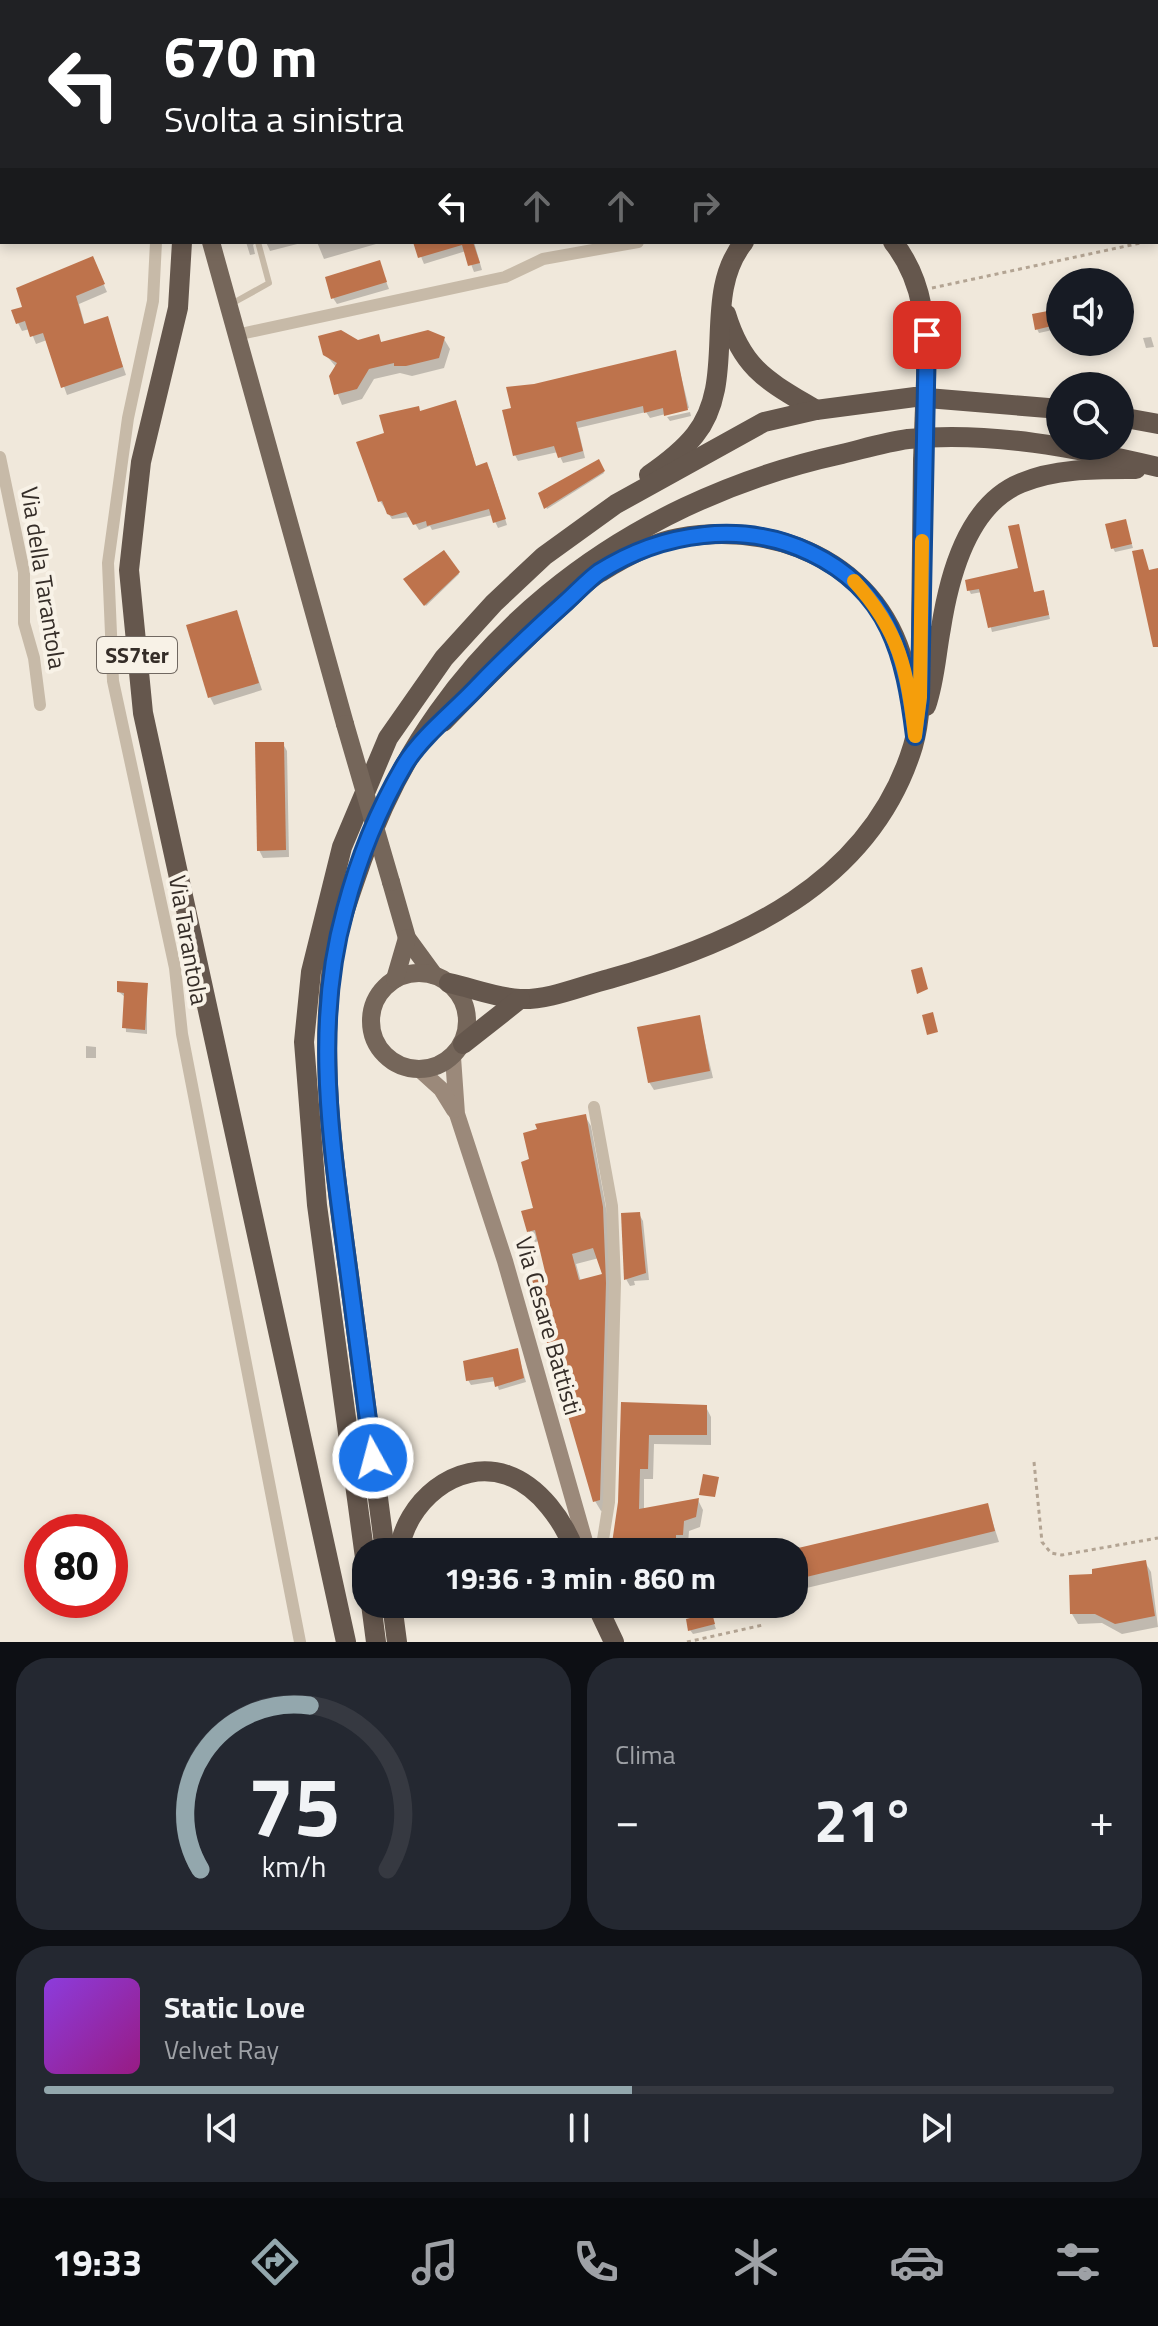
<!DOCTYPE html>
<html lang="it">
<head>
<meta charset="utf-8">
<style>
	body { margin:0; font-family:"Titillium Web",sans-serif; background:#242831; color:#f1f3f6; height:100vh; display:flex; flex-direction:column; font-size:30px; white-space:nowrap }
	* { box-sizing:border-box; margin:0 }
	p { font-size:26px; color:#9ea1a6 }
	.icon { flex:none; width:44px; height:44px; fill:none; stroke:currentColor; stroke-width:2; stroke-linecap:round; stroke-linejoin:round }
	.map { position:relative; height:1642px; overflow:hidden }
	.drawer { display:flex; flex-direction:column; gap:16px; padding:16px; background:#0d0f14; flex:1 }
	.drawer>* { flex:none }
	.hud { position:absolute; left:0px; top:0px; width:1158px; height:244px; box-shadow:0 4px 12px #0003; background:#202124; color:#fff; overflow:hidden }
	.buttons { position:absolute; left:1046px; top:268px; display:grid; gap:16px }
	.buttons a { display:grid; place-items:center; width:88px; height:88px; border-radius:50%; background:#171b24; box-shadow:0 4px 12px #0003; font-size:40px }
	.speed { position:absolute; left:24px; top:1514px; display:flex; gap:16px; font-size:40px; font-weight:700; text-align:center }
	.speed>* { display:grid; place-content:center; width:104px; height:104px; border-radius:50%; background:#171b24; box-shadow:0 4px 12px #0003; line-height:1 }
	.speed .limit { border:12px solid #d22; background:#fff; color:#111 }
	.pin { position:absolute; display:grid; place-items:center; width:68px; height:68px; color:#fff; margin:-34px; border-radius:16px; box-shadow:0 4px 12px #0006 }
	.me { position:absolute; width:88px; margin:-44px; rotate:353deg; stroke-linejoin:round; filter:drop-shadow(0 0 6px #0008) }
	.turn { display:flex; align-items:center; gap:28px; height:168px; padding:0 32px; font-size:36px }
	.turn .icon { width:104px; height:104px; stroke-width:2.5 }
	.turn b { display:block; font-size:56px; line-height:68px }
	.lanes { display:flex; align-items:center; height:76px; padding:0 32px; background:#0003; justify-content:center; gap:40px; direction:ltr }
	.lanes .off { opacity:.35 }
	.big { font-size:60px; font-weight:700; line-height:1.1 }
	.drawer .card { flex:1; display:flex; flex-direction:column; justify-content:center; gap:12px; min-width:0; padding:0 28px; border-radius:32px; background:#242831 }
	.drawer .dial { align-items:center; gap:0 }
	.dial svg { height:208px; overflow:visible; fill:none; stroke:#363941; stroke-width:7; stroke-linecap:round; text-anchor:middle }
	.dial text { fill:#f1f3f6; stroke:none }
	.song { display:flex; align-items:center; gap:24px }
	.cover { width:96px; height:96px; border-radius:12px; background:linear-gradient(135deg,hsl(270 70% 55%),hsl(310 70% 35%)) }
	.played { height:8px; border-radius:4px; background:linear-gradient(90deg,#93a7ad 55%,#363941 55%) }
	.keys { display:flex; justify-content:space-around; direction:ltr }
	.heat { display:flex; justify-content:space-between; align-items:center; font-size:44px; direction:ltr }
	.drawer .tiles { flex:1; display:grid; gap:16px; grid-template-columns:1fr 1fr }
	.card:last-child { grid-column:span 2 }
	.trip { position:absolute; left:352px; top:1538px; width:456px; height:80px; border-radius:32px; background:#171b24; box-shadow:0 4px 12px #0003; font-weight:700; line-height:80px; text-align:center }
	.menu { display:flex; height:128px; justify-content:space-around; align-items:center; background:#090b0e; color:#9ea1a6 }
	.menu .icon { width:56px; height:56px }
	.menu .selected { color:#93a7ad }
	.menu b { font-size:36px; color:#f1f3f6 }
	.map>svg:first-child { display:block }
	.shadow { fill:#0003; fill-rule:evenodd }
	.building { fill:#be734c; fill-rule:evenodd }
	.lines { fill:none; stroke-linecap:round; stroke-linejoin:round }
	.path { stroke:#b3a493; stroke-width:3; stroke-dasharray:4 4; stroke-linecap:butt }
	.service { stroke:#c7baa8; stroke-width:6 }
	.minor { stroke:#c7baa8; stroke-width:12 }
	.secondary { stroke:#9b897a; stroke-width:16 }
	.primary { stroke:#75665a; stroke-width:18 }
	.trunk { stroke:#65574d; stroke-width:20 }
	.primary-bridge { stroke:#75665a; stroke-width:18 }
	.trunk-bridge { stroke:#65574d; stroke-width:20 }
	.route-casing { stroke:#114b97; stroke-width:20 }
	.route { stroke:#1a73e8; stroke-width:14 }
	.slow { stroke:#f59e0b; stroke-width:14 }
	.labels { text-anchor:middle; stroke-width:8; stroke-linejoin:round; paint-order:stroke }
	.shield { fill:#f8f2e7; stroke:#706861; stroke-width:2 }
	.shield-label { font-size:22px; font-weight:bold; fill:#352d28 }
	.street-label { font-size:24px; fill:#352d28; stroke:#f8f2e7 }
</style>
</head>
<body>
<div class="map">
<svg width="1158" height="1642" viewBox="0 0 1158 1642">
	<rect width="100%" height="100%" fill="#f0e8db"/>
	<g class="shadow">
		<path d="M 306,0 L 383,0 L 383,2 L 307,2 Z"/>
		<path d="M 798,0 L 799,2 L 769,1 L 775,0 Z"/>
		<path d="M 246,242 L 256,242 L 253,245 L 255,254 L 250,255 Z"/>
		<path d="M 266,242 L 305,242 L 270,251 Z"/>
		<path d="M 317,242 L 376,242 L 376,244 L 324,259 Z"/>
		<path d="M 415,242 L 474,242 L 482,270 L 474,272 L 466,251 L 424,264 Z"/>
		<path d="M 379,263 L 389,289 L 337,304 L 333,298 Z"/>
		<path d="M 96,267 L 107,292 L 79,304 L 85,326 L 107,319 L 126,375 L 67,395 L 47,340 L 36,344 L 30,329 L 22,331 L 18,323 L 25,308 Z"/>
		<path d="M 1052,312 L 1057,329 L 1039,333 L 1037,329 Z"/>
		<path d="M 378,337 L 382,343 L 444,339 L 450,349 L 444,368 L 412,376 L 400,373 L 374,379 L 362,399 L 342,405 L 331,377 L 337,368 L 325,354 Z"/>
		<path d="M 1151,337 L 1154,347 L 1146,348 L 1143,338 Z"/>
		<path d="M 675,352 L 689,408 L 650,418 L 646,412 L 578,428 L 585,458 L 563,463 L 558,452 L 518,461 L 515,455 L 513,409 Z"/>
		<path d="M 458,408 L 476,467 L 486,464 L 490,470 L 507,525 L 498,528 L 492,515 L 432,530 L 430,526 L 419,530 L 411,517 L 392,519 L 380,501 L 386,435 L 420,413 Z"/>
		<path d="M 690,412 L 691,416 L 670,421 L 667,417 Z"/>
		<path d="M 598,461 L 604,473 L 547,509 L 540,494 Z"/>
		<path d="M 1125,521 L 1133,548 L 1115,552 L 1113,548 Z"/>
		<path d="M 1018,526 L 1034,594 L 1045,597 L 1050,619 L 992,632 L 982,592 L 971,594 L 969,590 L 1020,570 Z"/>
		<path d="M 444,553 L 459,574 L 426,606 L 406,580 Z"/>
		<path d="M 236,612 L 262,690 L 214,705 L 210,697 Z"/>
		<path d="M 283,744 L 287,751 L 289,857 L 263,858 L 259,850 Z"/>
		<path d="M 147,985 L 147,1034 L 126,1032 L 125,997 L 119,992 Z"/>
		<path d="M 699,1017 L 713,1078 L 654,1090 L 649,1082 Z"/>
		<path d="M 86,1046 L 96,1047 L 96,1058 L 86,1058 Z"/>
		<path d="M 585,1116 L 591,1126 L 608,1219 L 611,1295 L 605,1510 L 601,1511 L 595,1501 L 540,1241 L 535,1242 L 529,1232 L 524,1212 L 536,1209 L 531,1160 L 539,1131 ZM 599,1258 L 605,1275 L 581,1282 L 576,1264 Z"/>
		<path d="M 639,1214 L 643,1221 L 649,1280 L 634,1281 L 635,1285 L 630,1286 L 626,1279 Z"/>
		<path d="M 517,1350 L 526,1382 L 499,1390 L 496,1381 L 471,1385 L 468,1380 Z"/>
		<path d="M 623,1404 L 706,1407 L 711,1417 L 711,1445 L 654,1444 L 653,1479 L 644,1479 L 644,1511 L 698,1500 L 703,1510 L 700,1527 L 689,1531 L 688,1544 L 681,1544 L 681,1552 L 613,1550 L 620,1502 Z"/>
		<path d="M 987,1505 L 999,1542 L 794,1591 L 792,1552 Z"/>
		<path d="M 1145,1562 L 1151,1572 L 1158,1627 L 1122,1634 L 1102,1623 L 1078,1624 L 1072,1614 L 1094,1576 Z"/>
		<path d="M 711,1615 L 716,1629 L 693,1634 L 690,1630 Z"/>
	</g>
	<g class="building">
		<path d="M 413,242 L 473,242 L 480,263 L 468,266 L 462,245 L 418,258 Z"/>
		<path d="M 93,256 L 105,284 L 76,296 L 84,324 L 108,316 L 123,367 L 61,388 L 43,333 L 30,337 L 25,321 L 16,324 L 11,310 L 22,307 L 16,288 Z"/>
		<path d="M 380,260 L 387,282 L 331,299 L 325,277 Z"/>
		<path d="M 1053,310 L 1056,325 L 1035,330 L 1032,314 Z"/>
		<path d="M 341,330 L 358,340 L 379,334 L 381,342 L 428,330 L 445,337 L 439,358 L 406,366 L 394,366 L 394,363 L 369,369 L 357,389 L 334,395 L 329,376 L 337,363 L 323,355 L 318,336 Z"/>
		<path d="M 676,350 L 688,410 L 664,416 L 663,408 L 644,413 L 643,406 L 576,422 L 583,451 L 558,458 L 554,446 L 513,456 L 502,410 L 511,408 L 506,387 L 534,384 Z"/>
		<path d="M 456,400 L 476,466 L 487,462 L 506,519 L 493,523 L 489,509 L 427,526 L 426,521 L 413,525 L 406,512 L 392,516 L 387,514 L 382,501 L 378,502 L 356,442 L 384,433 L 379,415 L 419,406 L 420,411 Z"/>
		<path d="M 599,459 L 605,471 L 544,509 L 538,493 Z"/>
		<path d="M 1126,519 L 1132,544 L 1111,549 L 1105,524 Z"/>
		<path d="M 1019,524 L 1034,592 L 1044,590 L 1049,615 L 988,628 L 979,589 L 967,591 L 965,580 L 1018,568 L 1008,526 Z"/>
		<path d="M 1143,549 L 1149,570 L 1158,568 L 1158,647 L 1153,647 L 1132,551 Z"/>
		<path d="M 444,550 L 460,572 L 424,606 L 403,579 Z"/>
		<path d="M 237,610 L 259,683 L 208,698 L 186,625 Z"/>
		<path d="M 255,742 L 284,742 L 286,850 L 257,851 Z"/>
		<path d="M 922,967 L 928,989 L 917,994 L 911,970 Z"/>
		<path d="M 117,981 L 148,983 L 145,1030 L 122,1028 L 124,993 L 117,992 Z"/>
		<path d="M 933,1012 L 938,1032 L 927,1035 L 922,1015 Z"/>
		<path d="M 700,1015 L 710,1071 L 648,1083 L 637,1027 Z"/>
		<path d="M 586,1114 L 603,1207 L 606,1283 L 600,1500 L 593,1502 L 529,1281 L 546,1276 L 535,1230 L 527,1232 L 521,1211 L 533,1208 L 521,1162 L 529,1159 L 523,1133 L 537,1129 L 535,1124 ZM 593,1248 L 602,1274 L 579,1280 L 572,1254 Z"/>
		<path d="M 640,1212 L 646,1273 L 624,1280 L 621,1213 Z"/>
		<path d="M 518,1348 L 524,1378 L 495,1387 L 493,1377 L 466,1381 L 463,1361 Z"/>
		<path d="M 621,1402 L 707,1405 L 707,1435 L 649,1435 L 648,1469 L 640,1469 L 639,1509 L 699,1498 L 696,1517 L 684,1521 L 683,1535 L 676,1535 L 676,1551 L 611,1550 L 618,1502 Z"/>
		<path d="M 703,1474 L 719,1477 L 715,1497 L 699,1495 Z"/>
		<path d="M 988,1503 L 995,1531 L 794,1580 L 794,1549 Z"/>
		<path d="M 1146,1560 L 1155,1616 L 1115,1624 L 1095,1614 L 1070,1614 L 1069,1575 L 1092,1574 L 1092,1569 Z"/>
		<path d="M 712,1613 L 715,1624 L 688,1631 L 686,1619 Z"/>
	</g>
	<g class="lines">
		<g class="path">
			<path d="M 1156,240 L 1158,239"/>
			<path d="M 932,288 L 1145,242"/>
			<path d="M 1034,1462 L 1042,1542 L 1051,1553 L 1062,1555 L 1158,1538"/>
			<path d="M 687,1642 L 763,1625"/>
		</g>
		<path class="service" d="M 233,303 L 269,283 L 258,242"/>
		<g class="minor">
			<path d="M 104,0 L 105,2"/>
			<path d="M 1149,0 L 1149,2"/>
			<path d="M 505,2 L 515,0"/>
			<path d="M 1156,37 L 1158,47"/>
			<path d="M 156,242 L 153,301 L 128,418 L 108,563 L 113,681 L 175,968 L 182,1034 L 300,1642"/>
			<path d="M 236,335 L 505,277 L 543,259 L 638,242"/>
			<path d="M 0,457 L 24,572 L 24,623 L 34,658 L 40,705"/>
			<path d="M 594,1107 L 612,1206 L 615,1283 L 609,1502 L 601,1552"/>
		</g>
		<g class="secondary">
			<path d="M 453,1057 L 457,1114 L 505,1261 L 588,1552"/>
			<path d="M 420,1070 L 441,1089 L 454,1110"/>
		</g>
		<g class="primary">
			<path d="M 141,0 L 141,2"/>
			<path d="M 211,242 L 345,724"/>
			<path d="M 391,882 L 407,938 L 434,975"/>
			<circle cx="419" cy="1021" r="48"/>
			<path d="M 395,979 L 407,938"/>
		</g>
		<g class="trunk">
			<path d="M 182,242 L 178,308 L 141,462 L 129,570 L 143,713 L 346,1642"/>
			<path d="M 893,242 C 925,282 927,330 926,380"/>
			<path d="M 726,314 C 743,370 768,381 816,410"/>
			<path d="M 1120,417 L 1158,424"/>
			<path d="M 649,475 C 665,464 683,450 695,435 C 739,380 700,296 744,242"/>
			<path d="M 926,706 C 935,680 936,654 941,628 C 949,577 967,505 1021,483 C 1056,468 1098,469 1136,469"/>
			<path d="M 443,722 C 481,683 519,644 560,607 C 573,596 586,580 601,572 C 622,559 654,542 678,538 C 792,518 899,576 910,698"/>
			<path d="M 449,983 C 472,988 497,998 520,999 C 550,1000 581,986 609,979 C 738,943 871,884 913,746 C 923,712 920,673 921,637 C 922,579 922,520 923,461"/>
			<path d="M 463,1044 L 520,999"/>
			<path d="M 385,1552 C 373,1457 360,1362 348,1268 C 334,1166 319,1068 332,966 C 337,929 350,894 362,860 C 438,644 622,502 842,454 C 863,449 886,442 908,439 C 992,431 1077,448 1158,467"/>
			<path d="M 399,1552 C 405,1503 456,1458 507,1475 C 539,1486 564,1521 575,1552"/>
			<path d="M 366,1565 L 317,1205 L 304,1042 L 311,972 L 342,847 L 388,738 L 444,658 L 494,603 L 544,556 L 616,504 L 764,422 L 816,410 L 915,397 L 1060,409"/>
			<path d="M 371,1604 L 376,1642"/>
			<path d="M 392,1604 L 397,1642"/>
			<path d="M 596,1604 L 614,1642"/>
		</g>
		<path class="primary-bridge" d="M 345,724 L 391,882"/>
		<path class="trunk-bridge" d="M 923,461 L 926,380"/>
	</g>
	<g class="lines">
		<defs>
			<path id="route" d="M 373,1458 C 363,1380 352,1302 342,1223 C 328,1117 316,1014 345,910 C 358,860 379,808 405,764 C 423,735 456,710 479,685 C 507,656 537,628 567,601 C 577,592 588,580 599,572 C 662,532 743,520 811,553 C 890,591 905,655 915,736 L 920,697 L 927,335"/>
		</defs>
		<use href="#route" class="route-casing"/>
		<use href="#route" class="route"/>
		<path class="slow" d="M 854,581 C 900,631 907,670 915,736 L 920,697 L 922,541"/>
	</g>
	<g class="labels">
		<rect class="shield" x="97" y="637" width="80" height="36" rx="6"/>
		<g class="shield-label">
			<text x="137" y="663">SS7ter</text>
		</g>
		<g class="street-label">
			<text transform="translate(43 578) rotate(81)" y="8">Via della Tarantola</text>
			<text transform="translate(188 940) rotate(80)" y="8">Via Tarantola</text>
			<text transform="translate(548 1326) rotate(74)" y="8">Via Cesare Battisti</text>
		</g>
	</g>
</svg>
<div class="buttons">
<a><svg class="icon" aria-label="sound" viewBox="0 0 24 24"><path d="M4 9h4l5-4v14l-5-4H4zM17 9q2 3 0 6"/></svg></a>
<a><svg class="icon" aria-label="search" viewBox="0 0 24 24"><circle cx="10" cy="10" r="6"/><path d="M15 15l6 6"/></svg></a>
</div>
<div class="speed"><div class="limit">80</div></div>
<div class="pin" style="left:927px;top:335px;background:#d93025"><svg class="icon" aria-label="arrive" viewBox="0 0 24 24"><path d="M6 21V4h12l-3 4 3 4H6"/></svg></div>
<svg class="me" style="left:373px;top:1458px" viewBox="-20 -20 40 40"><circle r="17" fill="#1a73e8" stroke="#fff" stroke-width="3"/><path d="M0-11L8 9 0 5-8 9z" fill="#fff"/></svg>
<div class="trip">19:36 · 3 min · 860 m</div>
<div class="hud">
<div class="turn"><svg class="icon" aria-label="left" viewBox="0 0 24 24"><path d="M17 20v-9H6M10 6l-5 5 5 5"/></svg><div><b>670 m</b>Svolta a sinistra</div></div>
<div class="lanes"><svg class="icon" aria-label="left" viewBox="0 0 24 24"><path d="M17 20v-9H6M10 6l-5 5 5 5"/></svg><svg class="icon off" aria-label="ahead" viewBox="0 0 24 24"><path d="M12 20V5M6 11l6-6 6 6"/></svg><svg class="icon off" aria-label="ahead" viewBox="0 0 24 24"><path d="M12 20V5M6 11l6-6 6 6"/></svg><svg class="icon off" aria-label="right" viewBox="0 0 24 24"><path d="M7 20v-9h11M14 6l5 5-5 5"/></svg></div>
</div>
</div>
<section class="drawer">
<div class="tiles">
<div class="card dial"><svg viewBox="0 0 100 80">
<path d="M14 69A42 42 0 1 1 86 69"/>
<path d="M14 69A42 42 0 0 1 56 6" stroke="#93a7ad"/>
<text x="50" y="56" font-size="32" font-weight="700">75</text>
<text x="50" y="72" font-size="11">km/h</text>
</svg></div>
<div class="card"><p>Clima</p>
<div class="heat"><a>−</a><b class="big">21°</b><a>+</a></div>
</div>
<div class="card">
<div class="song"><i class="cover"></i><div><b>Static Love</b><p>Velvet Ray</p></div></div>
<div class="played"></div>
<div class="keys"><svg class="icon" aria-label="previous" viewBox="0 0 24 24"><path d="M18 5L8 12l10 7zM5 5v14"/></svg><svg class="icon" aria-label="pause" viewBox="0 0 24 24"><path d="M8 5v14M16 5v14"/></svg><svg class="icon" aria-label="next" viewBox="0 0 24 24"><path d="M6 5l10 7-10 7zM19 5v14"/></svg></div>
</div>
</div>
</section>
<nav class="menu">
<b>19:33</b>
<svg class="icon selected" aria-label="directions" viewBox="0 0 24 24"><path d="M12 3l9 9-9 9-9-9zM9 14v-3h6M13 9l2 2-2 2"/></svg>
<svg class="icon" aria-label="music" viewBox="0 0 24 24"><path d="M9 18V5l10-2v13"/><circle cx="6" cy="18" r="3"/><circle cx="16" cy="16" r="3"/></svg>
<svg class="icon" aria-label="phone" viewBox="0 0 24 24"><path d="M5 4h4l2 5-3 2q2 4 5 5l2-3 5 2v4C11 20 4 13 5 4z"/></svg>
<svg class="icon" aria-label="climate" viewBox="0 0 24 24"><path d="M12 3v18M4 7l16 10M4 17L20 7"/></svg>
<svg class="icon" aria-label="car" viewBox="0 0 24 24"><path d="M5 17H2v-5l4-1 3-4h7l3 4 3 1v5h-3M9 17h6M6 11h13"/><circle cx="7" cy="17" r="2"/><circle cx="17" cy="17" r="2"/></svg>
<svg class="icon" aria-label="filters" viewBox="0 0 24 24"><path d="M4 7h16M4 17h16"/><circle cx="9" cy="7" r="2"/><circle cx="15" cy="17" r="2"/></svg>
</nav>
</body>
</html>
